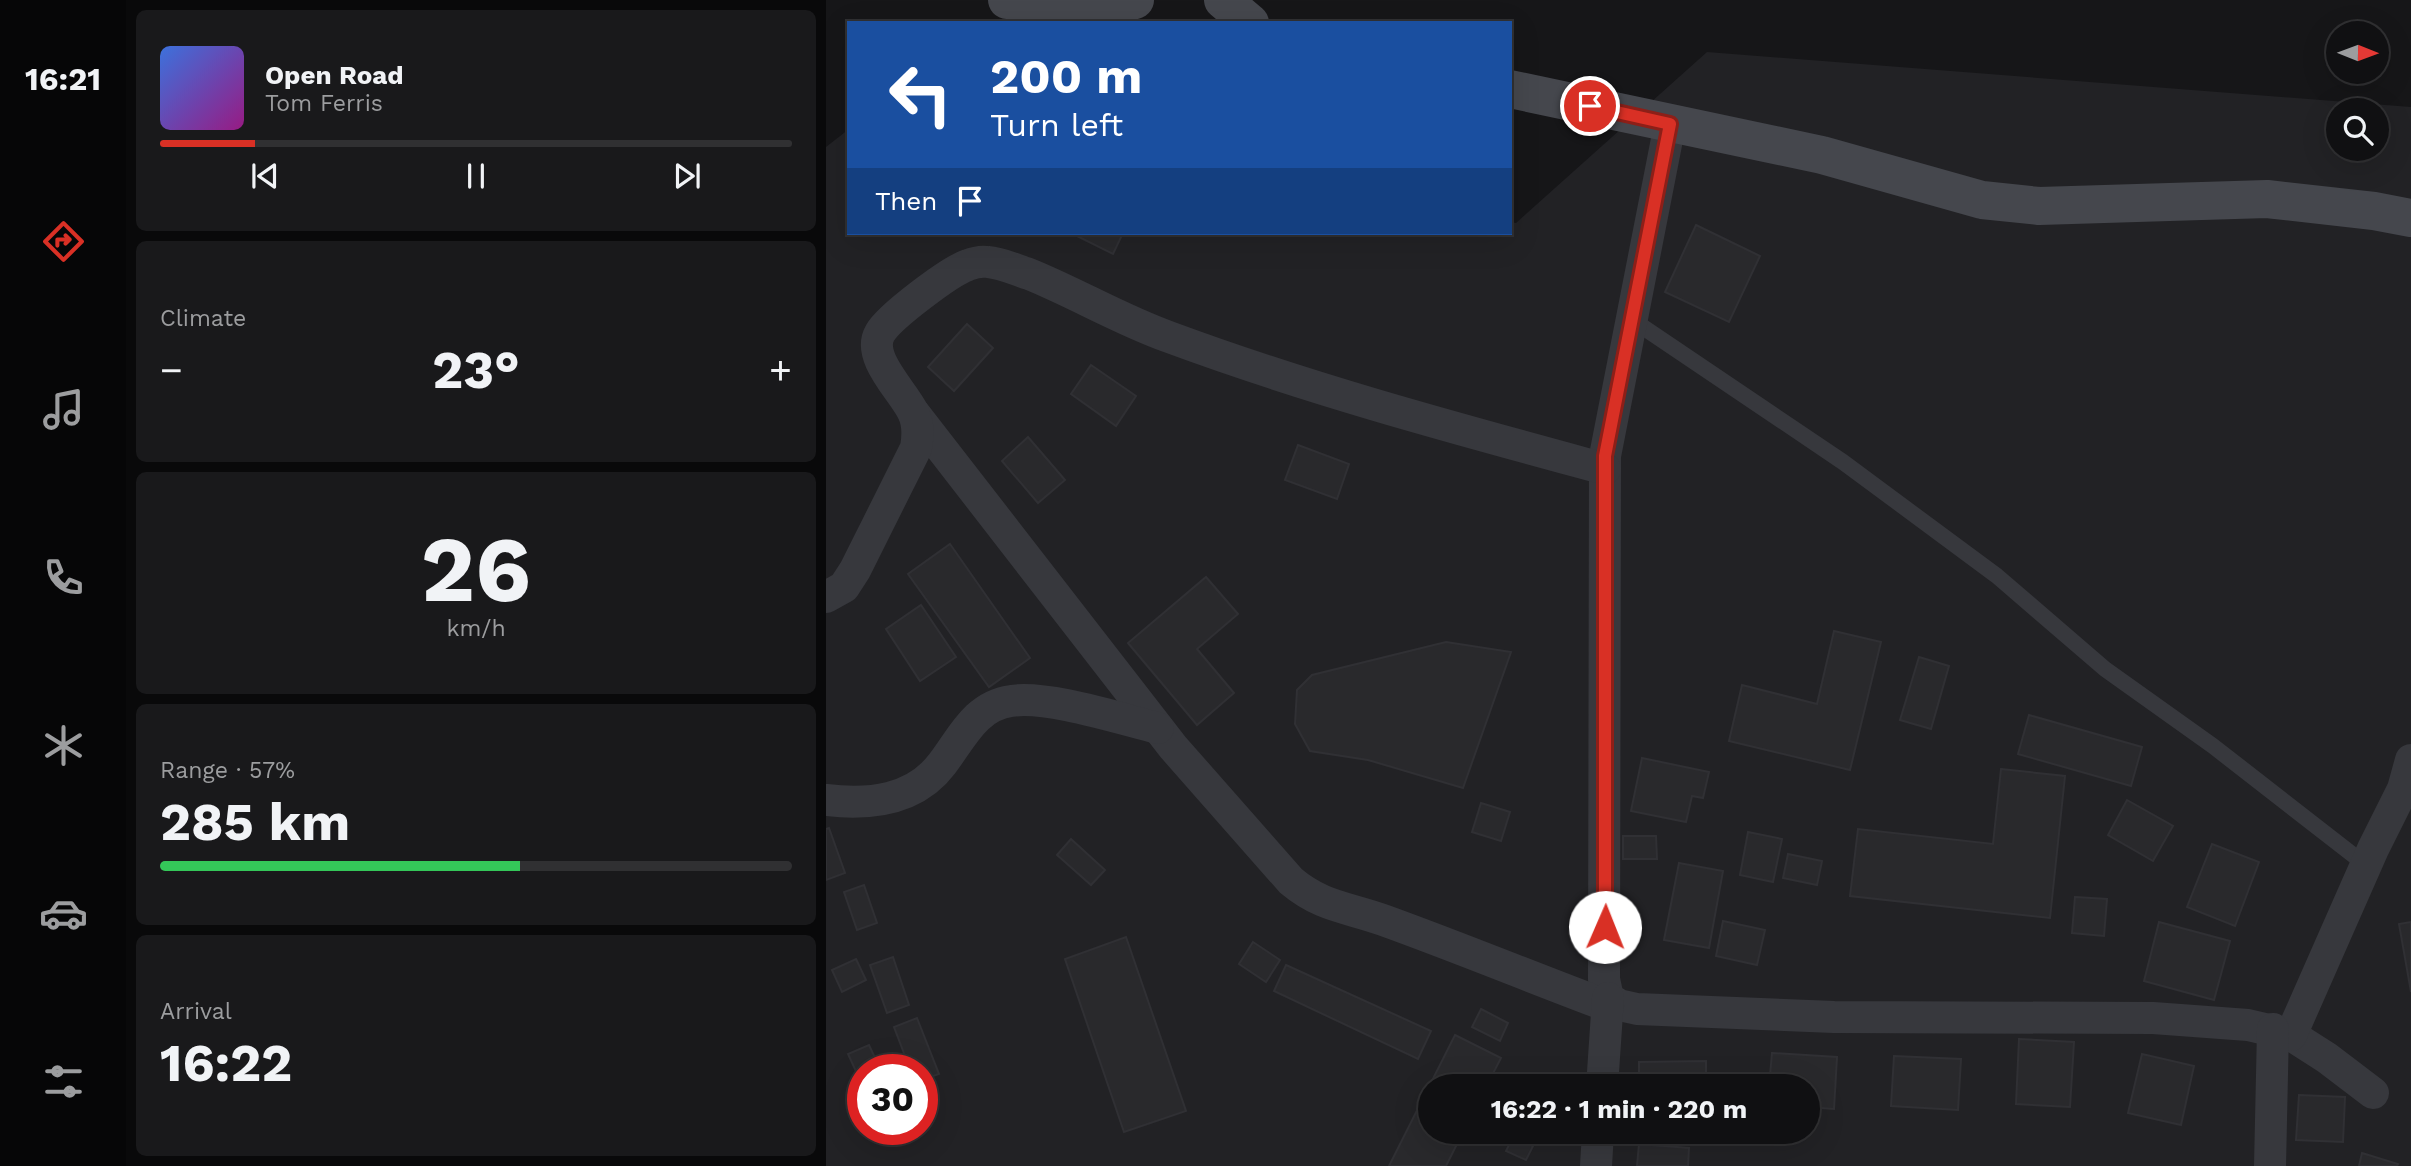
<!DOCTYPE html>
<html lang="en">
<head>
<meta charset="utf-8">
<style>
	body { margin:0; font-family:"Work Sans",sans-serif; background:#19191b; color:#f1f3f6; height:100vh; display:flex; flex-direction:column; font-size:26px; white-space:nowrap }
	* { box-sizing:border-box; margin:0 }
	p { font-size:23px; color:#9c9d9f }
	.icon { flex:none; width:38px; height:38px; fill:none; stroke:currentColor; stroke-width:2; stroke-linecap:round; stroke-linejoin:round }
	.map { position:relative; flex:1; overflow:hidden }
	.panel { display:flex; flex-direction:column; gap:10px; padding:10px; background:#09090a; width:700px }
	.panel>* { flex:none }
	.banner { position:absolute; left:21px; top:21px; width:665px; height:214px; border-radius:0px; box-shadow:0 7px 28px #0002,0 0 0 2px #303032; background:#1a4fa0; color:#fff; overflow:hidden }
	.needle { width:46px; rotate:91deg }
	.controls { position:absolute; left:1500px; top:21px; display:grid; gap:14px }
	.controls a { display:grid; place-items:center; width:63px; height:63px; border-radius:50%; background:#101012; box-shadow:0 7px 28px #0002,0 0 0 2px #303032; font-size:35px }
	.speed { position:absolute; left:21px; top:1054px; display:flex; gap:14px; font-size:35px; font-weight:700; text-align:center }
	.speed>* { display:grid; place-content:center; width:91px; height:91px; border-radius:50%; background:#101012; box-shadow:0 7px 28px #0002,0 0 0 2px #303032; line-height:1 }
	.speed .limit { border:10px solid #d22; background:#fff; color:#111 }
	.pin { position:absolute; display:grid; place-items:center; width:60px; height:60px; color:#fff; margin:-30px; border:4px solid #fff; border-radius:50%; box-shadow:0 2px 7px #0007 }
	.me { position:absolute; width:77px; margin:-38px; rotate:1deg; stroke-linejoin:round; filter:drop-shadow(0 0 5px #0008) }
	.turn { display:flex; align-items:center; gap:24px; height:147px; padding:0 28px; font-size:32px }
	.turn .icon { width:91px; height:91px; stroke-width:2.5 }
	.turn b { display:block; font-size:49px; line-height:60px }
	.then { display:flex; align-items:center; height:66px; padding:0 28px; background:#0003; gap:14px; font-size:26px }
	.big { font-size:52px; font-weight:700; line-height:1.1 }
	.panel .tile { flex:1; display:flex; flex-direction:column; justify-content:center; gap:10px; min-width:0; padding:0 24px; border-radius:10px; background:#19191b }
	.panel .dial { align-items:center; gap:0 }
	.dial b { font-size:91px; line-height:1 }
	.song { display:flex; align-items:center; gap:21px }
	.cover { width:84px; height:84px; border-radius:10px; background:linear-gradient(135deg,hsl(220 70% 55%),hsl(310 70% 35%)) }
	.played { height:7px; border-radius:4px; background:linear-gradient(90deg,#d93025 15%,#303032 15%) }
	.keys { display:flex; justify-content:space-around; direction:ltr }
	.heat { display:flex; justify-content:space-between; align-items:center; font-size:38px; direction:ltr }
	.charge { height:10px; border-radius:5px; background:linear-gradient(90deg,#34c759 57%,#303032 0) }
	.trip { position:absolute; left:592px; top:1074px; width:402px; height:70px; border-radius:35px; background:#101012; box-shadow:0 7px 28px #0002,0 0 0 2px #303032; font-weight:700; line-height:70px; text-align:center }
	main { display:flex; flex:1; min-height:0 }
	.tabs { display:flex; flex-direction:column; width:126px; justify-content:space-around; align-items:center; background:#060607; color:#9c9d9f }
	.tabs .icon { width:49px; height:49px }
	.tabs .on { color:#d93025 }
	.tabs b { font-size:32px; color:#f1f3f6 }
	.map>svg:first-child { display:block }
	.built { fill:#222225; fill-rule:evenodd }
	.building { fill:#29292c; stroke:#303034; stroke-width:2 }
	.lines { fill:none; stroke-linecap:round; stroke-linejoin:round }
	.lane { stroke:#37383d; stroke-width:16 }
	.street { stroke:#37383d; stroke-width:32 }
	.secondary { stroke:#45474d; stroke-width:38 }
	.route-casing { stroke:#8d1f18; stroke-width:18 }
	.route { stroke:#d93025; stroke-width:12 }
</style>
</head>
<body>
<main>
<nav class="tabs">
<b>16:21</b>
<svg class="icon on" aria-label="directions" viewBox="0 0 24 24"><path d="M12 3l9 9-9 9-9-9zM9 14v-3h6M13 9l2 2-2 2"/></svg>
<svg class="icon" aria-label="music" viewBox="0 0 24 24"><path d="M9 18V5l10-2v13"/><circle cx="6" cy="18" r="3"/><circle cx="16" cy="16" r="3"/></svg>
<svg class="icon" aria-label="phone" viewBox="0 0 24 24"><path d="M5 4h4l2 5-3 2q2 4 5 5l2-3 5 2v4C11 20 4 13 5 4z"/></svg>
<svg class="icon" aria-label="climate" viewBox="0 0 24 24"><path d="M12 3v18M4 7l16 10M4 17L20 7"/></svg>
<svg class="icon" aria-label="car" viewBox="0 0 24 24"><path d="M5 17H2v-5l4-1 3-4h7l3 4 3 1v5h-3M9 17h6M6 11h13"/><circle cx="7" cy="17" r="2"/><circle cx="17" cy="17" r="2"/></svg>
<svg class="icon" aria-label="filters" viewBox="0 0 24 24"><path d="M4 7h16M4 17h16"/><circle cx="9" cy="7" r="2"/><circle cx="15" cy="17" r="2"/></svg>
</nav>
<section class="panel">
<div class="tile">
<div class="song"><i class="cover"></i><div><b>Open Road</b><p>Tom Ferris</p></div></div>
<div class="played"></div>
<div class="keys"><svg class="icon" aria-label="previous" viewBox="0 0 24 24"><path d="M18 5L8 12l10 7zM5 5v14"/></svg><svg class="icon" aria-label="pause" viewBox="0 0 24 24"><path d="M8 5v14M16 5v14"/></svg><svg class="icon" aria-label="next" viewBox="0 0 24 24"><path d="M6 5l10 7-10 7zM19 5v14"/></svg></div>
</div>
<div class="tile"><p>Climate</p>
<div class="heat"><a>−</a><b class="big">23°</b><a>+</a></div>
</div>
<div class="tile dial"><b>26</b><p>km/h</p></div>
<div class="tile"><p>Range · 57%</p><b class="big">285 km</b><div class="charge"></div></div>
<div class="tile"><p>Arrival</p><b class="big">16:22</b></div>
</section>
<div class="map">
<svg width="1585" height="1166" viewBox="0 0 1585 1166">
	<rect width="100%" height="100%" fill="#161618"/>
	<path class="built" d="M 881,52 L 1585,107 L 1585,1166 L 0,1166 L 0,147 L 23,129 L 23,233 L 684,233 L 684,222 L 690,223 ZM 1512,110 L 1550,110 L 1550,149 L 1512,149 ZM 37,1069 L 96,1069 L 96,1129 L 37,1129 ZM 604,1087 L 982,1087 L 982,1132 L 604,1132 Z"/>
	<g class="building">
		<path d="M 870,225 L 934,256 L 903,322 L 839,292 Z"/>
		<path d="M 245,233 L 297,233 L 287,254 Z"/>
		<path d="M 141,324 L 167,348 L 128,391 L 102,367 Z"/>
		<path d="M 265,365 L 310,396 L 290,426 L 245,394 Z"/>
		<path d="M 202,437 L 239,480 L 212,503 L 176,461 Z"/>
		<path d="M 472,445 L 523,464 L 511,499 L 459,480 Z"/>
		<path d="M 124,544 L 204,658 L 163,687 L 82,574 Z"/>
		<path d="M 380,577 L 412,614 L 371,649 L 408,693 L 371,725 L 302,643 Z"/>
		<path d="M 95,605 L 130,657 L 94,681 L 60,629 Z"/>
		<path d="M 1008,631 L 1055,642 L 1024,770 L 903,741 L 916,685 L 991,704 Z"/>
		<path d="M 620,642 L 685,652 L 637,788 L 542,760 L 484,751 L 469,724 L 471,690 L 486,675 Z"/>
		<path d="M 1093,657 L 1123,666 L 1105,729 L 1074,720 Z"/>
		<path d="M 1203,715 L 1316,747 L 1305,786 L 1192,754 Z"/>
		<path d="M 816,758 L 883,772 L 877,798 L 866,796 L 860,822 L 805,811 Z"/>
		<path d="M 1175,769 L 1239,776 L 1224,918 L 1024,896 L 1032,829 L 1167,844 Z"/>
		<path d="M 1301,800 L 1347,826 L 1327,861 L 1282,835 Z"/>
		<path d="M 655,803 L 684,812 L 675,841 L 646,832 Z"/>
		<path d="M 3,828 L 19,873 L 0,880 L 0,829 Z"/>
		<path d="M 922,832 L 956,839 L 947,882 L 914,875 Z"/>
		<path d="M 797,836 L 830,836 L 831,859 L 797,859 Z"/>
		<path d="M 245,839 L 279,870 L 265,885 L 231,855 Z"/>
		<path d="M 1386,844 L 1433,862 L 1409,926 L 1361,907 Z"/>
		<path d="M 962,854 L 996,861 L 991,885 L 957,878 Z"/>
		<path d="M 853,863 L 897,871 L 883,948 L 838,940 Z"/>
		<path d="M 38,885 L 51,923 L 31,930 L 18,892 Z"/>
		<path d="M 1249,897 L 1281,899 L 1278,936 L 1246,933 Z"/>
		<path d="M 897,921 L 939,930 L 931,965 L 890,956 Z"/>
		<path d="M 1333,922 L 1404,941 L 1388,1000 L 1318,981 Z"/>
		<path d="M 1585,922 L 1585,992 L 1573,924 Z"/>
		<path d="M 300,937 L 360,1111 L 298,1132 L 239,959 Z"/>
		<path d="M 427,942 L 454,960 L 440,982 L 413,964 Z"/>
		<path d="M 67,957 L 83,1005 L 61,1013 L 44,965 Z"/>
		<path d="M 30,959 L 40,980 L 16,992 L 6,970 Z"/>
		<path d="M 460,965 L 605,1031 L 592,1059 L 448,991 Z"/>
		<path d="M 655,1009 L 682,1023 L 674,1041 L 646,1027 Z"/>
		<path d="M 91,1018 L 113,1074 L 96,1080 L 96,1069 L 84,1069 L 68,1027 Z"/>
		<path d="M 629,1035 L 675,1058 L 660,1087 L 604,1087 L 604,1132 L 637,1132 L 620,1166 L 563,1166 Z"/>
		<path d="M 1193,1039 L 1248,1042 L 1244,1107 L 1190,1104 Z"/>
		<path d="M 43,1045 L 54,1069 L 37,1069 L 37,1078 L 34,1080 L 22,1054 Z"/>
		<path d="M 946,1053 L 1011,1057 L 1008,1109 L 982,1107 L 982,1087 L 943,1087 Z"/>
		<path d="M 1316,1054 L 1368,1066 L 1355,1125 L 1302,1113 Z"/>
		<path d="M 1068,1056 L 1135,1059 L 1132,1110 L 1065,1106 Z"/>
		<path d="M 880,1061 L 880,1087 L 813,1087 L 813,1062 Z"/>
		<path d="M 1473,1095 L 1519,1097 L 1517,1142 L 1470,1140 Z"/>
		<path d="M 687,1137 L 707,1146 L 700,1160 L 680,1151 Z"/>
		<path d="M 813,1144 L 863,1148 L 862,1166 L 811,1166 Z"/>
		<path d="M 1536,1153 L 1572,1164 L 1571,1166 L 1533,1166 Z"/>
	</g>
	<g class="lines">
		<path class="lane" d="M 805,319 L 1017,462 L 1171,576 L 1279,669 L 1387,746 L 1540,865"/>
		<g class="street">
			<path d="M 844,124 L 779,456 L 778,979 L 782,998 L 793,1005 L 811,1009 L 1008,1017 L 1327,1018 L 1422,1025 L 1465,1035 L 1501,1058 L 1547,1093"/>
			<path d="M 88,413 L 347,747 L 465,881 C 496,907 521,907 557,920 C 632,947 707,978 782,1006"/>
			<path d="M 0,597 L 18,587 L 29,570 L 90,448 C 92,436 93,424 87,412 C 77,391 40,357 54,333 C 63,317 124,271 142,265 C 147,263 156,261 162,262 C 176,263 190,270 203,274 C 250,293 295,320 343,337 C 486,390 632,429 779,469"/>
			<path d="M 0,800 C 43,805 88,801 116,764 C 136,738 149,706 185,701 C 221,695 295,719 332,728"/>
			<path d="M 1465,1035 L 1547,849 L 1577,789 L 1585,760"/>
			<path d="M 776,1087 L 782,998"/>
			<path d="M 770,1166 L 772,1132"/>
			<path d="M 1444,1166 L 1447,1029"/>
		</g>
		<g class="secondary">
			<path d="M 181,0 L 289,4 L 309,0"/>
			<path d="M 397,0 L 424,23"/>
			<path d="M 684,89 L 996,155 L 1156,200 L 1213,206 L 1441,199 L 1548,211 L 1585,218"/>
		</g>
	</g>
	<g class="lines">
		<defs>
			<path id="route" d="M 764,106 L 844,124 L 779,456 L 779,927"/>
		</defs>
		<use href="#route" class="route-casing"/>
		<use href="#route" class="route"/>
	</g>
</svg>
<div class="controls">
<a><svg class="needle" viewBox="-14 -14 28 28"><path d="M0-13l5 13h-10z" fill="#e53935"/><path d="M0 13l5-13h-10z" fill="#9c9d9f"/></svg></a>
<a><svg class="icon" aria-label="search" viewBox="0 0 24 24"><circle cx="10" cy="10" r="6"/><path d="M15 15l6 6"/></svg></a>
</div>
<div class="speed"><div class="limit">30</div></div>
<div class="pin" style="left:764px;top:106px;background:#d93025"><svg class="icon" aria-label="arrive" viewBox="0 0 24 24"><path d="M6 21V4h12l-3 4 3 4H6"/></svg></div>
<svg class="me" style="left:779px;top:927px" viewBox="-20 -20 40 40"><circle r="19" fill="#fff"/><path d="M0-13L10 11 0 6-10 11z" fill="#d93025"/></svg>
<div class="trip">16:22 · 1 min · 220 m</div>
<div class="banner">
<div class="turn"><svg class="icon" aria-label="left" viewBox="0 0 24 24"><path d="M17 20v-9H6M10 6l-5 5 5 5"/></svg><div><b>200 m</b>Turn left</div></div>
<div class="then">Then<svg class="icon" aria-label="arrive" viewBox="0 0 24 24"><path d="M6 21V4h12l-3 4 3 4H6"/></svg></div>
</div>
</div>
</main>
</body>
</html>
